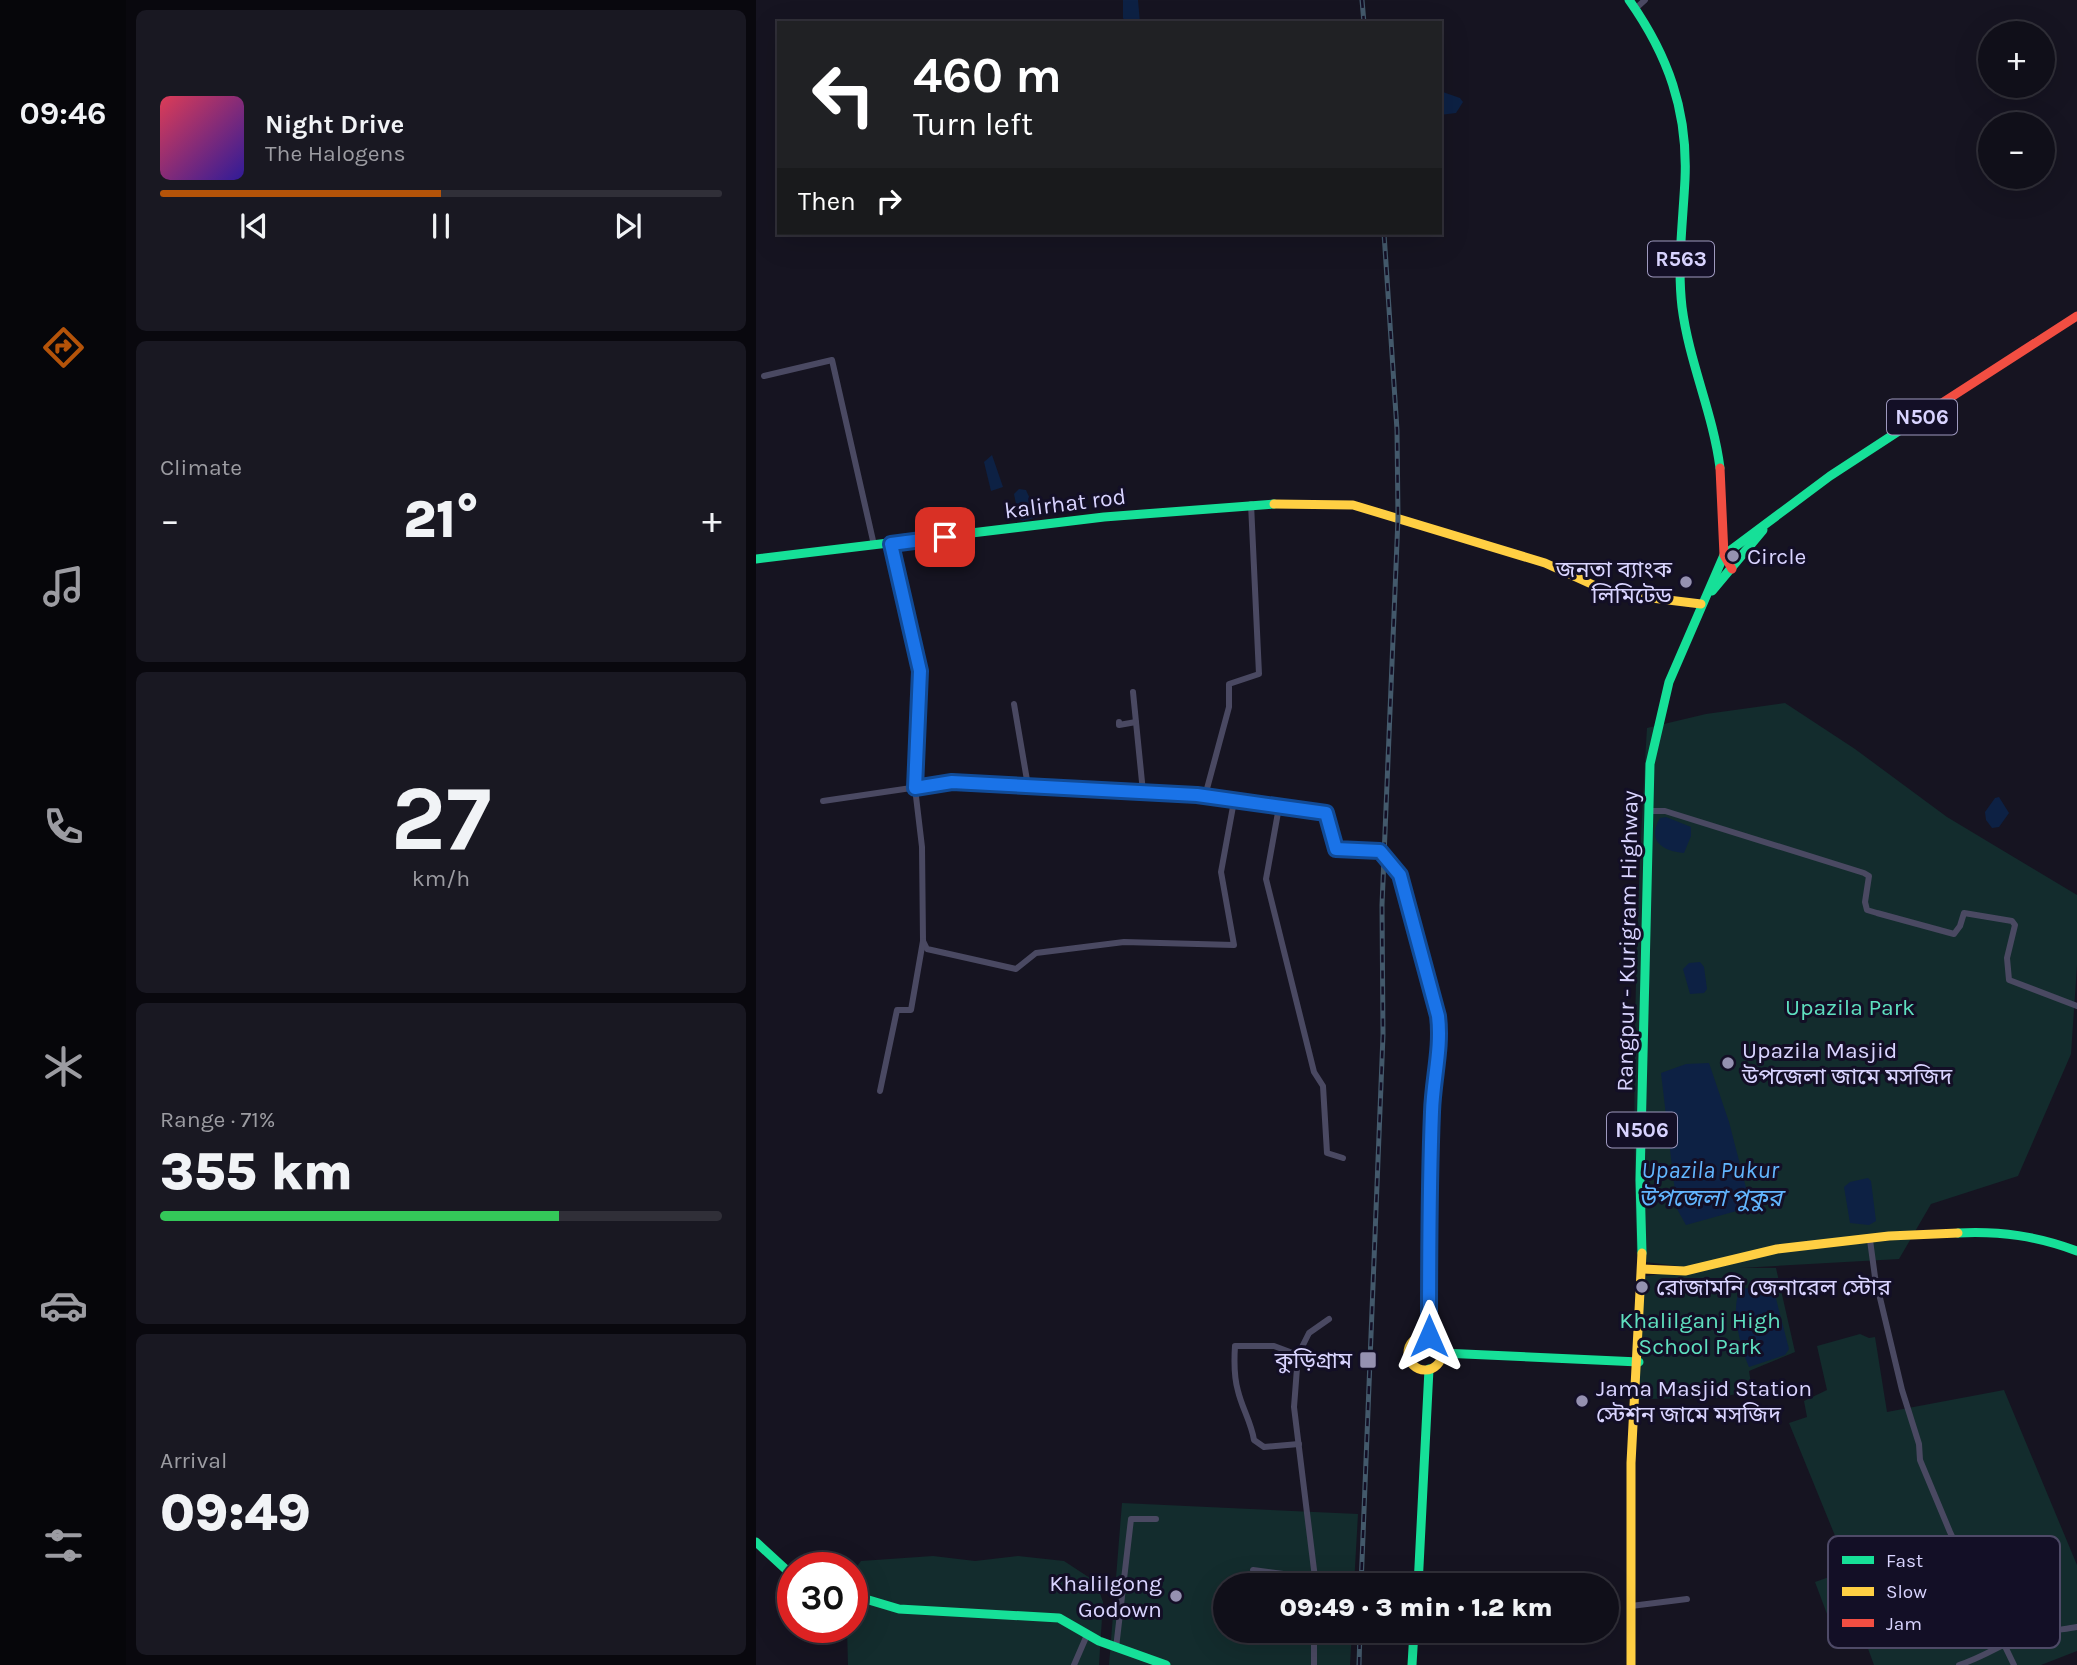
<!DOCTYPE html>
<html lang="en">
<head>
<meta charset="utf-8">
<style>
	body { margin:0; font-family:Karla,"Noto Sans Bengali",sans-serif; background:#191822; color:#f1f3f6; height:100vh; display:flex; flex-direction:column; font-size:26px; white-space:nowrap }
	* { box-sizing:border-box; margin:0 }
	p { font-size:23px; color:#9c9ca2 }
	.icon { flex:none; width:38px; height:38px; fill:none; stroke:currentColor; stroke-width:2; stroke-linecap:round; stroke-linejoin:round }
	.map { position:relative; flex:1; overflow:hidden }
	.panel { display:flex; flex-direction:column; gap:10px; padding:10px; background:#09080e; width:630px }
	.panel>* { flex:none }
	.hud { position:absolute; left:21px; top:21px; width:665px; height:214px; border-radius:0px; box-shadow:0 7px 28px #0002,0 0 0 2px #302f38; background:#202124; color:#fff; overflow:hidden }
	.fabs { position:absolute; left:1222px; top:21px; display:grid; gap:14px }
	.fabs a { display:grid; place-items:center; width:77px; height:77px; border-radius:50%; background:#100f19; box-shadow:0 7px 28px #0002,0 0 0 2px #302f38; font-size:35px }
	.speed { position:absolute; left:21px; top:1552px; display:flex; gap:14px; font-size:35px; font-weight:700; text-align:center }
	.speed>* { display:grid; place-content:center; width:91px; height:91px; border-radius:50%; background:#100f19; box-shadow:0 7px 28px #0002,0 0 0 2px #302f38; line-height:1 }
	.speed .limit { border:10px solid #d22; background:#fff; color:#111 }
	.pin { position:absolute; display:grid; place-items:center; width:60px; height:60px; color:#fff; margin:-30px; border-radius:14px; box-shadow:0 4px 10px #0006 }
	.me { position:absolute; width:77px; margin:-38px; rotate:0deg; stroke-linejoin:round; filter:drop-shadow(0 0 5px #0008) }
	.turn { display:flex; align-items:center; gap:24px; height:147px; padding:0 21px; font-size:32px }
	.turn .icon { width:91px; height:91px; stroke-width:2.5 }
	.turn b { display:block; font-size:49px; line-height:60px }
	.then { display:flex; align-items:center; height:66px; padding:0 21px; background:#0003; gap:14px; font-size:26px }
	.big { font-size:52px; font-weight:800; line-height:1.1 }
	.panel .tile { flex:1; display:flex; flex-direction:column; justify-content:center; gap:10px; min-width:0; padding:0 24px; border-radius:10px; background:#191822 }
	.panel .dial { align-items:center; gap:0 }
	.dial b { font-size:91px; line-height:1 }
	.song { display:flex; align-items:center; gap:21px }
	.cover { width:84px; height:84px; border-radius:10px; background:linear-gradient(135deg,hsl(350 70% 55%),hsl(250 70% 35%)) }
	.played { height:7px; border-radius:4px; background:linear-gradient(90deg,#b45309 50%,#302f38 50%) }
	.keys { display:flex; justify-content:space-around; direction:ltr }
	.heat { display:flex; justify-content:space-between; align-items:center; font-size:38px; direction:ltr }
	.charge { height:10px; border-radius:5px; background:linear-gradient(90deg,#34c759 71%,#302f38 0) }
	.trip { position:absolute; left:457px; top:1573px; width:406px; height:70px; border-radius:35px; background:#100f19; box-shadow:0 7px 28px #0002,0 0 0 2px #302f38; font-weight:800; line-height:70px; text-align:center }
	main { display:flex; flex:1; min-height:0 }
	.menu { display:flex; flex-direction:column; width:126px; justify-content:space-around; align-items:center; background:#06060a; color:#9c9ca2 }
	.menu .icon { width:49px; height:49px }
	.menu .current { color:#b45309 }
	.menu b { font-size:32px; color:#f1f3f6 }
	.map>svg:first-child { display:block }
	.green { fill:#132c2d }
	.water { fill:#0d2144 }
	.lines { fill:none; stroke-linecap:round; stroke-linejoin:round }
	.street { stroke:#4a4962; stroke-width:6 }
	.fast { stroke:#16e098; stroke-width:9 }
	.slow { stroke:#ffcf43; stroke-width:9 }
	.jam { stroke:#f24e42; stroke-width:9 }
	.rail-casing { stroke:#43596b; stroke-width:5 }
	.rail { stroke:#130f26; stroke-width:2.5; stroke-dasharray:8; stroke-linecap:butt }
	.route-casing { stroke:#114b97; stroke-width:18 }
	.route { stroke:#1a73e8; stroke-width:12 }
	.poi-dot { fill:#9591b1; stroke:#130f26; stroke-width:2.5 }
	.labels { text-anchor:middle; stroke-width:6; stroke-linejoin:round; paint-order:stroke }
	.shield { fill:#130f26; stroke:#9e99be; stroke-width:2 }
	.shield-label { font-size:21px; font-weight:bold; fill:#d9d4ff }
	.street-label { font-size:23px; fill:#d9d4ff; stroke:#130f26 }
	.poi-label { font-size:23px; fill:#d9d4ff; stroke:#130f26; text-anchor:start }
	.park-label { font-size:23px; fill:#5fe0c0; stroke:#130f26 }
	.water-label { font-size:24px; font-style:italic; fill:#62b6ff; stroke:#130f26 }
	.key { fill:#130f26; stroke:#4e4a67; stroke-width:2 }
	.key-label { font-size:19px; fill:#d9d4ff }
</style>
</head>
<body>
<main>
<nav class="menu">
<b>09:46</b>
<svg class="icon current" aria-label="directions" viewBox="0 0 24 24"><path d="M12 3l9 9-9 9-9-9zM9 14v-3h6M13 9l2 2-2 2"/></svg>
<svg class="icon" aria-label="music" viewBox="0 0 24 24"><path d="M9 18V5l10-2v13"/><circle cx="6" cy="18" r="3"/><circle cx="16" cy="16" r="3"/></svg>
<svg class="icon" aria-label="phone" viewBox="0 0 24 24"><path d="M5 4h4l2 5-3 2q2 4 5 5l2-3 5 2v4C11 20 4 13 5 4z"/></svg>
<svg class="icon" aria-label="climate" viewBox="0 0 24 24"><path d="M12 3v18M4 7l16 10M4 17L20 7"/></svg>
<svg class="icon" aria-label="car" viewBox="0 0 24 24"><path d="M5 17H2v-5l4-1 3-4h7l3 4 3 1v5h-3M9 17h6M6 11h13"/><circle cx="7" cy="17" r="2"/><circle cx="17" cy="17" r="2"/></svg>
<svg class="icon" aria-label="filters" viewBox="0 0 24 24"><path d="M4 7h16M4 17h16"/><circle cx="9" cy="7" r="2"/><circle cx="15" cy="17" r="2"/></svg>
</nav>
<section class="panel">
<div class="tile">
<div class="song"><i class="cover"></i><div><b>Night Drive</b><p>The Halogens</p></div></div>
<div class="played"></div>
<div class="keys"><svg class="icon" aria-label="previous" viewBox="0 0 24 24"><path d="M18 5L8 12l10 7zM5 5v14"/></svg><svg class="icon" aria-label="pause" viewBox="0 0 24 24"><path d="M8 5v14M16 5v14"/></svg><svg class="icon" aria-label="next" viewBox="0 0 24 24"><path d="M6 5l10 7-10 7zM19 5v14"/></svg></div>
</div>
<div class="tile"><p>Climate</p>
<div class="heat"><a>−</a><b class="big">21°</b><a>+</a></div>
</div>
<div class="tile dial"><b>27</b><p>km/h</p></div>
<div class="tile"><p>Range · 71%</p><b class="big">355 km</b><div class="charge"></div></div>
<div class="tile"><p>Arrival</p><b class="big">09:49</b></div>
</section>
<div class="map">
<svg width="1321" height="1665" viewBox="0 0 1321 1665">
	<rect width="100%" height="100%" fill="#161421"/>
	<g class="green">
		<path d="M 1029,703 L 1099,749 L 1191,817 L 1321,895 L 1321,965 L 1315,1054 L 1262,1176 L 1175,1204 L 1143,1259 L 984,1268 L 1020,1268 L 1039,1352 L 993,1371 L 996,1390 L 963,1398 L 883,1399 L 882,1277 L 947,1269 L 881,1261 C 875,1084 880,905 891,728 L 950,714 Z"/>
		<path d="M 1104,1334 L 1113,1338 L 1119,1337 L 1131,1412 L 1248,1390 L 1321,1565 L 1321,1651 L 1285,1665 L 1118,1665 L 1102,1621 L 1077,1630 L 1059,1582 L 1093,1570 L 1033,1423 L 1051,1417 L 1048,1401 L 1071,1390 L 1061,1346 Z"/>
		<path d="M 366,1503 L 602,1514 L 598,1585 L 469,1586 L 469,1631 L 596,1631 L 594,1665 L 353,1665 Z"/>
		<path d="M 177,1556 L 219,1561 L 262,1556 L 308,1561 L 340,1582 L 347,1602 L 343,1665 L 92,1665 L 91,1628 L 96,1628 L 96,1573 L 105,1561 Z"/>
	</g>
	<g class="water">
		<path d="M 367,0 L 382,0 L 384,23 L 370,23 L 367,18 Z"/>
		<path d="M 684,91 L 704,98 L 707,102 L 700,113 L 684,115 Z"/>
		<path d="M 236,455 L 247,487 L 235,491 L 228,462 Z"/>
		<path d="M 263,489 L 270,490 L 282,517 L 267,521 L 263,519 L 258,494 Z"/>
		<path d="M 1243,797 L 1253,813 L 1243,827 L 1236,828 L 1230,820 L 1229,812 L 1239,798 Z"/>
		<path d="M 910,817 L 935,827 L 935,836 L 928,853 C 905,851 891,840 904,818 Z"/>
		<path d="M 944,962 L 948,967 L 951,989 L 948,993 L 934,994 L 927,969 L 933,963 Z"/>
		<path d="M 953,1063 L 973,1122 L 995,1207 L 930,1225 L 921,1209 L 905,1073 L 930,1064 Z"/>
		<path d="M 1112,1178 L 1115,1181 L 1120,1221 L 1113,1225 L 1094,1223 L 1088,1187 L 1094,1182 Z"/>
		<path d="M 1012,1285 L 1018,1291 L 1033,1349 L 1029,1355 L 993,1367 C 985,1349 973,1307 985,1289 Z"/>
	</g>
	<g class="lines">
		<g class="street">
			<path d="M 879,9 L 889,0"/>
			<path d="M 8,376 L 76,360 L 118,545"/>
			<path d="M 135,544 L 164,671 L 159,788 L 166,847 L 167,941 L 171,949 L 260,969 L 280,953 L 368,942 L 478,945 L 465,872 L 478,801"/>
			<path d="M 377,692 L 387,792"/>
			<path d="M 258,704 L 272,786"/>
			<path d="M 363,722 L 363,725 L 380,722"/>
			<path d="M 449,796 L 473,707 L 473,684 L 503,674 L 495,504"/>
			<path d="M 67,801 L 196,782 L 441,795 L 571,813 L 580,849 L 624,851 L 644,875 L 682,1016 C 686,1047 677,1075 676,1106 C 673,1183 673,1259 673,1336"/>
			<path d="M 523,807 L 510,879 L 558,1072 L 567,1086 L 571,1153 L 587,1158"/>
			<path d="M 893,811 L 909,811 L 1108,873 L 1113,876 L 1109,902 L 1111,910 L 1121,913 L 1198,934 L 1204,926 L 1208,913 L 1256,921 L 1259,925 L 1251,958 L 1253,980 L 1321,1006"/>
			<path d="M 124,1091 L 141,1010 L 155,1010 L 167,941"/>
			<path d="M 1114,1240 L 1119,1277 L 1146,1390 L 1163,1444 L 1164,1460 L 1194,1532 L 1258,1665"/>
			<path d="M 542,1355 L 518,1346 L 479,1346 C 478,1361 478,1377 482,1391 C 486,1408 495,1422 498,1440 L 508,1447 L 543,1444"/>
			<path d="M 497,1570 L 559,1578 L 538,1407 L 542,1355 L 553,1333 L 573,1319"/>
			<path d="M 875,1606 L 931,1599"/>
			<path d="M 360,1648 L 375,1519 L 400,1519"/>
			<path d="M 318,1665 L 331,1635"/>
			<path d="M 558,1665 L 558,1631"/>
			<path d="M 1203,1665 C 1221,1659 1233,1652 1249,1644 C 1270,1633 1298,1631 1321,1627"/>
		</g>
		<g class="fast">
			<path d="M 873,0 C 912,55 932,111 929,179 C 927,222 921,264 926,307 C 933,362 957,413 964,468"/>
			<path d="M 0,559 L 348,517 L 518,504"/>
			<path d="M 956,591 L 1007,530"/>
			<path d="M 1202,1233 C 1245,1231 1281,1236 1321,1251"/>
			<path d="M 886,1253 L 884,1180 L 894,764 L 913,682 L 968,555 L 1074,476 L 1172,412"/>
			<path d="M 686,1353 L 883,1362"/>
			<path d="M 0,1542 L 37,1576"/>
			<path d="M 662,1586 L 673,1369"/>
			<path d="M 96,1595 L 143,1609 L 303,1618 L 343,1641 L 410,1665"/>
			<path d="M 656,1665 L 658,1631"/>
		</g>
		<g class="slow">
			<path d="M 518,504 L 597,505 L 789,563 L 855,593 L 945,604"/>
			<path d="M 887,1269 L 929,1271 L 1021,1249 L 1133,1236 L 1202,1233"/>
			<circle cx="669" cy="1353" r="17"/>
			<path d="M 875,1665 L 875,1463 L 886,1253"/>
		</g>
		<g class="jam">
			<path d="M 1172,412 L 1321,316"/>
			<path d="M 964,468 L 968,555 L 976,569"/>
		</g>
		<defs>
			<g id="rail">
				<path d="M 606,0 L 608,23"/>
				<path d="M 605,1586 L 627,1035 L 626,905 L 642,518 L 641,430 L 628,233"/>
				<path d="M 603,1665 L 604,1631"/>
			</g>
		</defs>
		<use href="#rail" class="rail-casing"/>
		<use href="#rail" class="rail"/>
	</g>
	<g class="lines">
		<defs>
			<path id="route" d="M 189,537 L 135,544 L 164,671 L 159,788 L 196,782 L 441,795 L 570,813 L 580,849 L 624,851 L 644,875 L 682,1016 C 686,1048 677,1079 676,1112 C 673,1187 673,1261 673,1336"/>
		</defs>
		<use href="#route" class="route-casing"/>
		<use href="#route" class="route"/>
	</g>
	<g class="poi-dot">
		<circle cx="977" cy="556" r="7"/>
		<circle cx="930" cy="582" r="7"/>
		<circle cx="972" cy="1063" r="7"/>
		<circle cx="886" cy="1287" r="7"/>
		<rect x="603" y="1351" width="18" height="18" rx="3.5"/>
		<circle cx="826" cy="1401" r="7"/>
		<circle cx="420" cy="1596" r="7"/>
	</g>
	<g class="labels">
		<g class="shield">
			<rect x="892" y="241.5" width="66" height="35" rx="5"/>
			<rect x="1131" y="399.5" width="70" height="35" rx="5"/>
			<rect x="851" y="1112.5" width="70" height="35" rx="5"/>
		</g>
		<g class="shield-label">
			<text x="925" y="266">R563</text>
			<text x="1166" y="424">N506</text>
			<text x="886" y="1137">N506</text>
		</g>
		<g class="street-label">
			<text transform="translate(309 503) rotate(-7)" y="8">kalirhat rod</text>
			<text transform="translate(871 941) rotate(-89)" y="8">Rangpur - Kurigram Highway</text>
		</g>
		<g class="poi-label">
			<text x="991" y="564">Circle</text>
			<text x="916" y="577" text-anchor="end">জনতা ব্যাংক<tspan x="916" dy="26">লিমিটেড</tspan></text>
			<text x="986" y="1058">Upazila Masjid<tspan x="986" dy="26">উপজেলা জামে মসজিদ</tspan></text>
			<text x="900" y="1295">রোজামনি জেনারেল স্টোর</text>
			<text x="596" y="1368" text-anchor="end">কুড়িগ্রাম</text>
			<text x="840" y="1396">Jama Masjid Station<tspan x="840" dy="26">স্টেশন জামে মসজিদ</tspan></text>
			<text x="406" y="1591" text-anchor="end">Khalilgong<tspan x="406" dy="26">Godown</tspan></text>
		</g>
		<g class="park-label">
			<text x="1094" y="1015">Upazila Park</text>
			<text x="944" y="1328">Khalilganj High<tspan x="944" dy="26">School Park</tspan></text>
		</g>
		<g class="water-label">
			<text x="954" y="1178">Upazila Pukur<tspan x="954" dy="28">উপজেলা পুকুর</tspan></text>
		</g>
	</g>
	<rect x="1072" y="1536" width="232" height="112" rx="10" class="key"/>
	<rect x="1086" y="1556" width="32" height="8" fill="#16e098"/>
	<rect x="1086" y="1587" width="32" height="9" fill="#ffcf43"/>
	<rect x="1086" y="1619" width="32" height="8" fill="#f24e42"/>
	<g class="key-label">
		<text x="1130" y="1567">Fast</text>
		<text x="1130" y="1598">Slow</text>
		<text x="1130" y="1630">Jam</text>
	</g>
</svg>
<div class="fabs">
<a>+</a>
<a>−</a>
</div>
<div class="speed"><div class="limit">30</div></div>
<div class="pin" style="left:189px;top:537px;background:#d93025"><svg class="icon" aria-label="arrive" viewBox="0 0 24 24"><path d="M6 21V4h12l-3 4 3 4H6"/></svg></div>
<svg class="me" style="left:673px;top:1336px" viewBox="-20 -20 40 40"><path d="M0-17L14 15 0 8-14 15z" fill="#1a73e8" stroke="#fff" stroke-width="4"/></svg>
<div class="trip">09:49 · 3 min · 1.2 km</div>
<div class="hud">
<div class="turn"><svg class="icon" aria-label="left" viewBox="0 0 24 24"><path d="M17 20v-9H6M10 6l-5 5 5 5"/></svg><div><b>460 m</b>Turn left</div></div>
<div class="then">Then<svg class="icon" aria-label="right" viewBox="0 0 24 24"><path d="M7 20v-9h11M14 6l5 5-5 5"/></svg></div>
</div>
</div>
</main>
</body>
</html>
